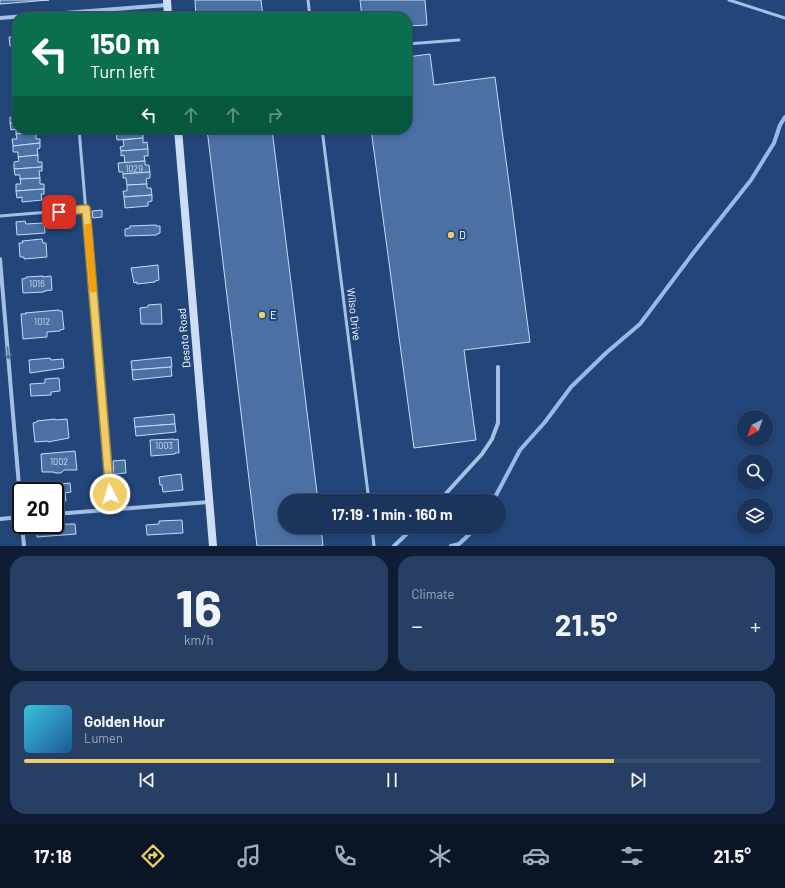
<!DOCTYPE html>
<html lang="en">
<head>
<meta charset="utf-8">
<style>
	body { margin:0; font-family:Barlow,sans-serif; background:#273f65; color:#f1f3f6; height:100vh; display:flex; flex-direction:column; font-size:15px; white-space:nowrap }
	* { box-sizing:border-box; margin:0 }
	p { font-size:13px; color:#9faabb }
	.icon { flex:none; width:22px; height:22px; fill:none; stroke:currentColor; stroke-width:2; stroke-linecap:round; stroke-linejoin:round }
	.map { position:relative; height:546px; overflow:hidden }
	.drawer { display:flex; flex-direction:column; gap:10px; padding:10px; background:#0e1d33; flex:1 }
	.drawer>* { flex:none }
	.hud { position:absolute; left:12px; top:12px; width:400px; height:122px; border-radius:16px; box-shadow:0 2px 6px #0003,0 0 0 1px #384f72; background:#0b6e4f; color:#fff; overflow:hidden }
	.needle { width:26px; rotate:221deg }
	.controls { position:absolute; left:737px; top:410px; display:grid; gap:8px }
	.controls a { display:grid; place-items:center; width:36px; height:36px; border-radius:50%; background:#1a345c; box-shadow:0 2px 6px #0003,0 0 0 1px #384f72; font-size:20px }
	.speed { position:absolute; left:12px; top:482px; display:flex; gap:8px; font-size:20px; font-weight:700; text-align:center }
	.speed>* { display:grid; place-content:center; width:52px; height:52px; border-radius:50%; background:#1a345c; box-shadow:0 2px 6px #0003,0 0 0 1px #384f72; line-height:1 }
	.speed .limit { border:2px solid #111; border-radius:6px; background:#fff; color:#111 }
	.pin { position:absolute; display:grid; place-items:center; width:34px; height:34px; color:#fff; margin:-17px; border-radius:8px; box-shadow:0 2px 6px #0006 }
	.me { position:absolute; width:44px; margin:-22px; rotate:355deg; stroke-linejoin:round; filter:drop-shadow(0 0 3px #0008) }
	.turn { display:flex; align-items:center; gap:14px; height:84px; padding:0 12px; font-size:18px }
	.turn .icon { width:52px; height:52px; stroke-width:2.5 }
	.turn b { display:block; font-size:28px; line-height:34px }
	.lanes { display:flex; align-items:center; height:38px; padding:0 12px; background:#0003; justify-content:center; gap:20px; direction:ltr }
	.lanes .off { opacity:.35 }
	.big { font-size:30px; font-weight:700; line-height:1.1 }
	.drawer .card { flex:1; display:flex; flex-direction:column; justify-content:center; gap:6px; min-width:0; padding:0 14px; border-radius:16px; background:#273f65 }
	.drawer .dial { align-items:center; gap:0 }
	.dial b { font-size:52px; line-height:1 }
	.song { display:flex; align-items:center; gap:12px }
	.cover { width:48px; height:48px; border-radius:6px; background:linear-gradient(135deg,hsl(190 70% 55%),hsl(210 70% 35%)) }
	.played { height:4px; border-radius:2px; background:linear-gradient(90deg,#f0cd67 80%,#384f72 80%) }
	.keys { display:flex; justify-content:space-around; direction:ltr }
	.heat { display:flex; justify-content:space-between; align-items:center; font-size:22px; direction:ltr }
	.drawer .tiles { flex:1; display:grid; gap:10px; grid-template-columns:1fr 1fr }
	.card:last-child { grid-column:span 2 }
	.trip { position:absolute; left:278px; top:494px; width:228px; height:40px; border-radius:20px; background:#1a345c; box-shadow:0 2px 6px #0003,0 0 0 1px #384f72; font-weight:700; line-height:40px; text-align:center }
	.dock { display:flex; height:64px; justify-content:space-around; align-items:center; background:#0a1525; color:#9faabb }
	.dock .icon { width:28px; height:28px }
	.dock .current { color:#f0cd67 }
	.dock b { font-size:18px; color:#f1f3f6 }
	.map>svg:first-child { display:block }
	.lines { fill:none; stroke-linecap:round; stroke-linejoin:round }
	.stream { stroke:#99bae6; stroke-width:4 }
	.building { fill:#4b70a3; stroke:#c8daf4 }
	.lane { stroke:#a5c0e5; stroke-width:3 }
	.street { stroke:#a5c0e5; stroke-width:4 }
	.secondary { stroke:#ceddf4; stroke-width:8 }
	.oneway { stroke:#50719f }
	.route-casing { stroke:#9c8543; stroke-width:10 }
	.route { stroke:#f0cd67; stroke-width:7 }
	.slow { stroke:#f59e0b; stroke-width:7 }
	.poi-dot { fill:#f0cd67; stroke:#22467a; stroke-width:1.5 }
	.labels { text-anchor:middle; stroke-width:4; stroke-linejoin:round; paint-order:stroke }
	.number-label { font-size:9px; fill:#d2dbe8 }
	.poi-label { font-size:11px; fill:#fff; stroke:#22467a; text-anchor:start }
	.street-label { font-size:11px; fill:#fff; stroke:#22467a }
</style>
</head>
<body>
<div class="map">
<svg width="785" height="546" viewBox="0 0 785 546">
	<rect width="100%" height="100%" fill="#22467a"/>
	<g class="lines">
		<g class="stream">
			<path d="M 493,501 L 520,450 L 545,422 L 571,387 L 606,353 L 640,324 L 694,252 L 751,180 L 774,143 L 780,125 L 785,117"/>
			<path d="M 451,546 L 459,544 L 477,527"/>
		</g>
	</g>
	<g class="building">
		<path d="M 0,0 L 49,0 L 0,4 Z"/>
		<path d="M 195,0 L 261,0 L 263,17 L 196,17 Z"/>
		<path d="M 360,0 L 425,0 L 427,25 L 407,26 L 407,17 L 362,17 Z"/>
		<path d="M 9,37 L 17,37 L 17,60 L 13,61 L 12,45 L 10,46 Z"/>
		<path d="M 430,54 L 434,85 L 495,77 L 530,342 L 464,350 L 476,440 L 414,448 L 371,129 L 407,129 L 407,57 Z"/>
		<path d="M 14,72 L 17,72 L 17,95 L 16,95 Z"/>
		<path d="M 15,111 L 17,111 L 17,123 L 10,123 L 10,117 L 15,116 Z"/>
		<path d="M 10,123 L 17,123 L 17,129 L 35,129 L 36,132 L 16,134 L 16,129 L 11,130 Z"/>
		<path d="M 119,129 L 146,129 L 146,132 L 143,133 L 143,138 L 117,140 L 116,131 L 120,131 Z"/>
		<path d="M 207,129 L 272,129 L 318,501 L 285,501 L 285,527 L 321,527 L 323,546 L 257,546 Z"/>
		<path d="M 36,132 L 36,139 L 40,139 L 40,143 L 13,146 L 12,139 L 17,139 L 16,134 Z"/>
		<path d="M 143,138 L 143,143 L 147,142 L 148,149 L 121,151 L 120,147 L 124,146 L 123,140 Z"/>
		<path d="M 40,143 L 40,148 L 37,149 L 38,155 L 18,157 L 18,152 L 13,152 L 13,146 Z"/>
		<path d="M 148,149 L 148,156 L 144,156 L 145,161 L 125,163 L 124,155 L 121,156 L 121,151 Z"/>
		<path d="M 38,155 L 38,162 L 42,162 L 42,167 L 14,169 L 14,162 L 19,161 L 18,157 Z"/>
		<path d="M 145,161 L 145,165 L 149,165 L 150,172 L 123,174 L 123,172 L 119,172 L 118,163 Z"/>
		<path d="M 42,167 L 42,171 L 39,171 L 40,178 L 20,179 L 20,175 L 15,175 L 14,169 Z"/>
		<path d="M 150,172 L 150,178 L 146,179 L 147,184 L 127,185 L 126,178 L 123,178 L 123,174 Z"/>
		<path d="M 40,178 L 40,184 L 44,184 L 44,189 L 16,191 L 16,184 L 21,184 L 20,179 Z"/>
		<path d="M 147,184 L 147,188 L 151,188 L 152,195 L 124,197 L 123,191 L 127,191 L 127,185 Z"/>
		<path d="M 44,189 L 44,194 L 41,194 L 42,200 L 22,202 L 22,197 L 17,198 L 16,191 Z"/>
		<path d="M 152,195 L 152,201 L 148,202 L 148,206 L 125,208 L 124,197 Z"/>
		<path d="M 102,210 L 102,217 L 93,218 L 92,211 Z"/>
		<path d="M 25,221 L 26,224 L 44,223 L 45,233 L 17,235 L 16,222 Z"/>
		<path d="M 156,225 L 156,226 L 160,226 L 160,233 L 157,234 L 157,235 L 125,236 L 125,229 L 130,228 L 130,226 Z"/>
		<path d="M 42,239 L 43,243 L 46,243 L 47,257 L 24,259 L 24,257 L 20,257 L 19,243 L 23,243 L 22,241 Z"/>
		<path d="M 158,265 L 159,280 L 155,281 L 155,282 L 137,284 L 137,282 L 134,283 L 131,268 Z"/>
		<path d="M 43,276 L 43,277 L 51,276 L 52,290 L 44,291 L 44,292 L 23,293 L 22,279 L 26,278 L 26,277 Z"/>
		<path d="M 161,304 L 162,324 L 141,324 L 140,308 L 148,307 L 148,305 Z"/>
		<path d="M 59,310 L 59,311 L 62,311 L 64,329 L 60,330 L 60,331 L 47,332 L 47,337 L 23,339 L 21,314 L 26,314 L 25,313 Z"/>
		<path d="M 171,357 L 172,367 L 132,370 L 131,361 Z"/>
		<path d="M 50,358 L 51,360 L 63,359 L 64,368 L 30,373 L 29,360 Z"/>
		<path d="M 171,367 L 172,376 L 133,380 L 132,370 Z"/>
		<path d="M 59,378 L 60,391 L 51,392 L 51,395 L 31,396 L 30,384 L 45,383 L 45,379 Z"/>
		<path d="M 174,414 L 175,424 L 135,427 L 134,418 Z"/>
		<path d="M 55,419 L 55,420 L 67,419 L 69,438 L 48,442 L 48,441 L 35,442 L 33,423 L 37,422 L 37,421 Z"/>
		<path d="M 175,424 L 176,432 L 136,436 L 135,427 Z"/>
		<path d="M 174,439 L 174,440 L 178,439 L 179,453 L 175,453 L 175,454 L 151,456 L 150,440 Z"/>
		<path d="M 75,451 L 77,470 L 64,470 L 61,473 L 56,473 L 53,472 L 42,472 L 41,454 Z"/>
		<path d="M 125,460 L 126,473 L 114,474 L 113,461 Z"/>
		<path d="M 181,474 L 183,490 L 163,492 L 162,485 L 160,485 L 159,477 Z"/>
		<path d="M 70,483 L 71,492 L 65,493 L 66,501 L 55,502 L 55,491 L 41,491 L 40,487 L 49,487 L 49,485 Z"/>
		<path d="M 120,488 L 120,497 L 114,497 L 113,489 Z"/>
		<path d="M 182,520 L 183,533 L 147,535 L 146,525 L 159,524 L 159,521 Z"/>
		<path d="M 70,524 L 75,524 L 76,534 L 37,537 L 36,526 Z"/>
	</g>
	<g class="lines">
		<g class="lane">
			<path d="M 308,0 L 310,17"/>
			<path d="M 729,0 L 785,18"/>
			<path d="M 407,44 L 459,40"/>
			<path d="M 79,129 L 111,510"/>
			<path d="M 322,129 L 369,501"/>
			<path d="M 0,216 L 86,209"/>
			<path d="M 372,527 L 374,546"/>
		</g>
		<g class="street">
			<path d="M 0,18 L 167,5"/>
			<path d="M 0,259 L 21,510"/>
			<path d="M 439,501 L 482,454 L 492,439 L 498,423 L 498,367"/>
			<path d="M 55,514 L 209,502"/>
			<path d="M 0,519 L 21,517"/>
			<path d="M 22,525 L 24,546"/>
			<path d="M 394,546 L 414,527"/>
		</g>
		<g class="secondary">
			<path d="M 167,0 L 168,17"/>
			<path d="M 178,129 L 213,546"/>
		</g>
	</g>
	<defs><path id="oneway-shaft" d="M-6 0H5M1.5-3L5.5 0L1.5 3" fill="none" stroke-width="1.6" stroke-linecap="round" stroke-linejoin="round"/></defs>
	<use class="oneway" href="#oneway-shaft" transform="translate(8 353) rotate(85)"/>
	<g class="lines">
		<defs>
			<path id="route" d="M 59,212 L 86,209 L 110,494"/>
		</defs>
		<use href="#route" class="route-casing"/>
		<use href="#route" class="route"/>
		<path class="slow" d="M 88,227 L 93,289"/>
	</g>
	<g class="poi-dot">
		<circle cx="451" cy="235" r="4"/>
		<circle cx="262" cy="315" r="4"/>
	</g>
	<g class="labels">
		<g class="number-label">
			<text x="134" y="172">1029</text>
			<text x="37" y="287">1016</text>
			<text x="42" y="325">1012</text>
			<text x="164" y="449">1003</text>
			<text x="59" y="465">1002</text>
		</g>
		<g class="poi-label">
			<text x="459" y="239">D</text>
			<text x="270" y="319">E</text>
		</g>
		<g class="street-label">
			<text transform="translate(354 314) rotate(83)" y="4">Wilso Drive</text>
			<text transform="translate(184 338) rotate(-95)" y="4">Desoto Road</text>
		</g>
	</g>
</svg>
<div class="controls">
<a><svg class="needle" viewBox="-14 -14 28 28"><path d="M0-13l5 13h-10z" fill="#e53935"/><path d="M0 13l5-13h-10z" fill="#9faabb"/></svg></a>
<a><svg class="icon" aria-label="search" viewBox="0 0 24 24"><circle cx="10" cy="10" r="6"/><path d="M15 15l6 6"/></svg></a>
<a><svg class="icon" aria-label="layers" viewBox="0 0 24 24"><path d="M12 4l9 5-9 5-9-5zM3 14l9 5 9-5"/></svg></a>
</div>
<div class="speed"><div class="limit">20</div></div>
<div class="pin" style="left:59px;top:212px;background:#d93025"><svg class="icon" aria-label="arrive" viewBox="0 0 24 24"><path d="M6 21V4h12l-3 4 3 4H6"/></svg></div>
<svg class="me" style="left:110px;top:494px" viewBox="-20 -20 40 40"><circle r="17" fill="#f0cd67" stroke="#fff" stroke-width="3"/><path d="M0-11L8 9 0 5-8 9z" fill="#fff"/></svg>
<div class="trip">17:19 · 1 min · 160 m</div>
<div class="hud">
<div class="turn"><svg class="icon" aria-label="left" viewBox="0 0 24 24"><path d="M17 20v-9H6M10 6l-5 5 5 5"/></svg><div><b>150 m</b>Turn left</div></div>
<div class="lanes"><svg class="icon" aria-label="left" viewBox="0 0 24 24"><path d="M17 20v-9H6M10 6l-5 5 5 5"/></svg><svg class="icon off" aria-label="ahead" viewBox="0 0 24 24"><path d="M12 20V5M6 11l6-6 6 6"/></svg><svg class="icon off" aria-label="ahead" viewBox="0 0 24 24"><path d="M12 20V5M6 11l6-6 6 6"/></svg><svg class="icon off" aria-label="right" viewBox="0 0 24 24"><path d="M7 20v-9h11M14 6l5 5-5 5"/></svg></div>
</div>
</div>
<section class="drawer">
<div class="tiles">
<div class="card dial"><b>16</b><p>km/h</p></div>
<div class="card"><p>Climate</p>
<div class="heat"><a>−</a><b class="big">21.5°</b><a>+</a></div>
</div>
<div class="card">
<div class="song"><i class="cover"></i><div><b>Golden Hour</b><p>Lumen</p></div></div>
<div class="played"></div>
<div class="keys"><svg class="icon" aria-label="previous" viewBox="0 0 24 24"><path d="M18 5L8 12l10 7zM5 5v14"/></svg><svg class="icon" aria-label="pause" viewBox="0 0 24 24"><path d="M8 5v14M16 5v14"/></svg><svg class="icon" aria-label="next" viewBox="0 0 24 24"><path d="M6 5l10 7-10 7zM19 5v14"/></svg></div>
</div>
</div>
</section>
<nav class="dock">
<b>17:18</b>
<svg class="icon current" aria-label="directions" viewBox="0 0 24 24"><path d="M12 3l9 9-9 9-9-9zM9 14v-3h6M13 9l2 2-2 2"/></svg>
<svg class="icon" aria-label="music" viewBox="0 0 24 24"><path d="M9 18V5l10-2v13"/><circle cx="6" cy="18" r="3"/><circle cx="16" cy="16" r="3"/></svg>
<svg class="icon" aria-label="phone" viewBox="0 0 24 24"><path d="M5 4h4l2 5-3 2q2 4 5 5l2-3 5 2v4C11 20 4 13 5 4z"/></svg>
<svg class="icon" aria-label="climate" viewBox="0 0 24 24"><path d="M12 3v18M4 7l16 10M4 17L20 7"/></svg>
<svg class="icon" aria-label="car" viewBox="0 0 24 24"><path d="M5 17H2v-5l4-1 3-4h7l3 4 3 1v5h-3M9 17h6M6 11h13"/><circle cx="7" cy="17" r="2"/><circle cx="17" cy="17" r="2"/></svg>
<svg class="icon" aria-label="filters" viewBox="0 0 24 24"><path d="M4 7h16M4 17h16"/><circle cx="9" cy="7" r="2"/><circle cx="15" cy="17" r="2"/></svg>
<b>21.5°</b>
</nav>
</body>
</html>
